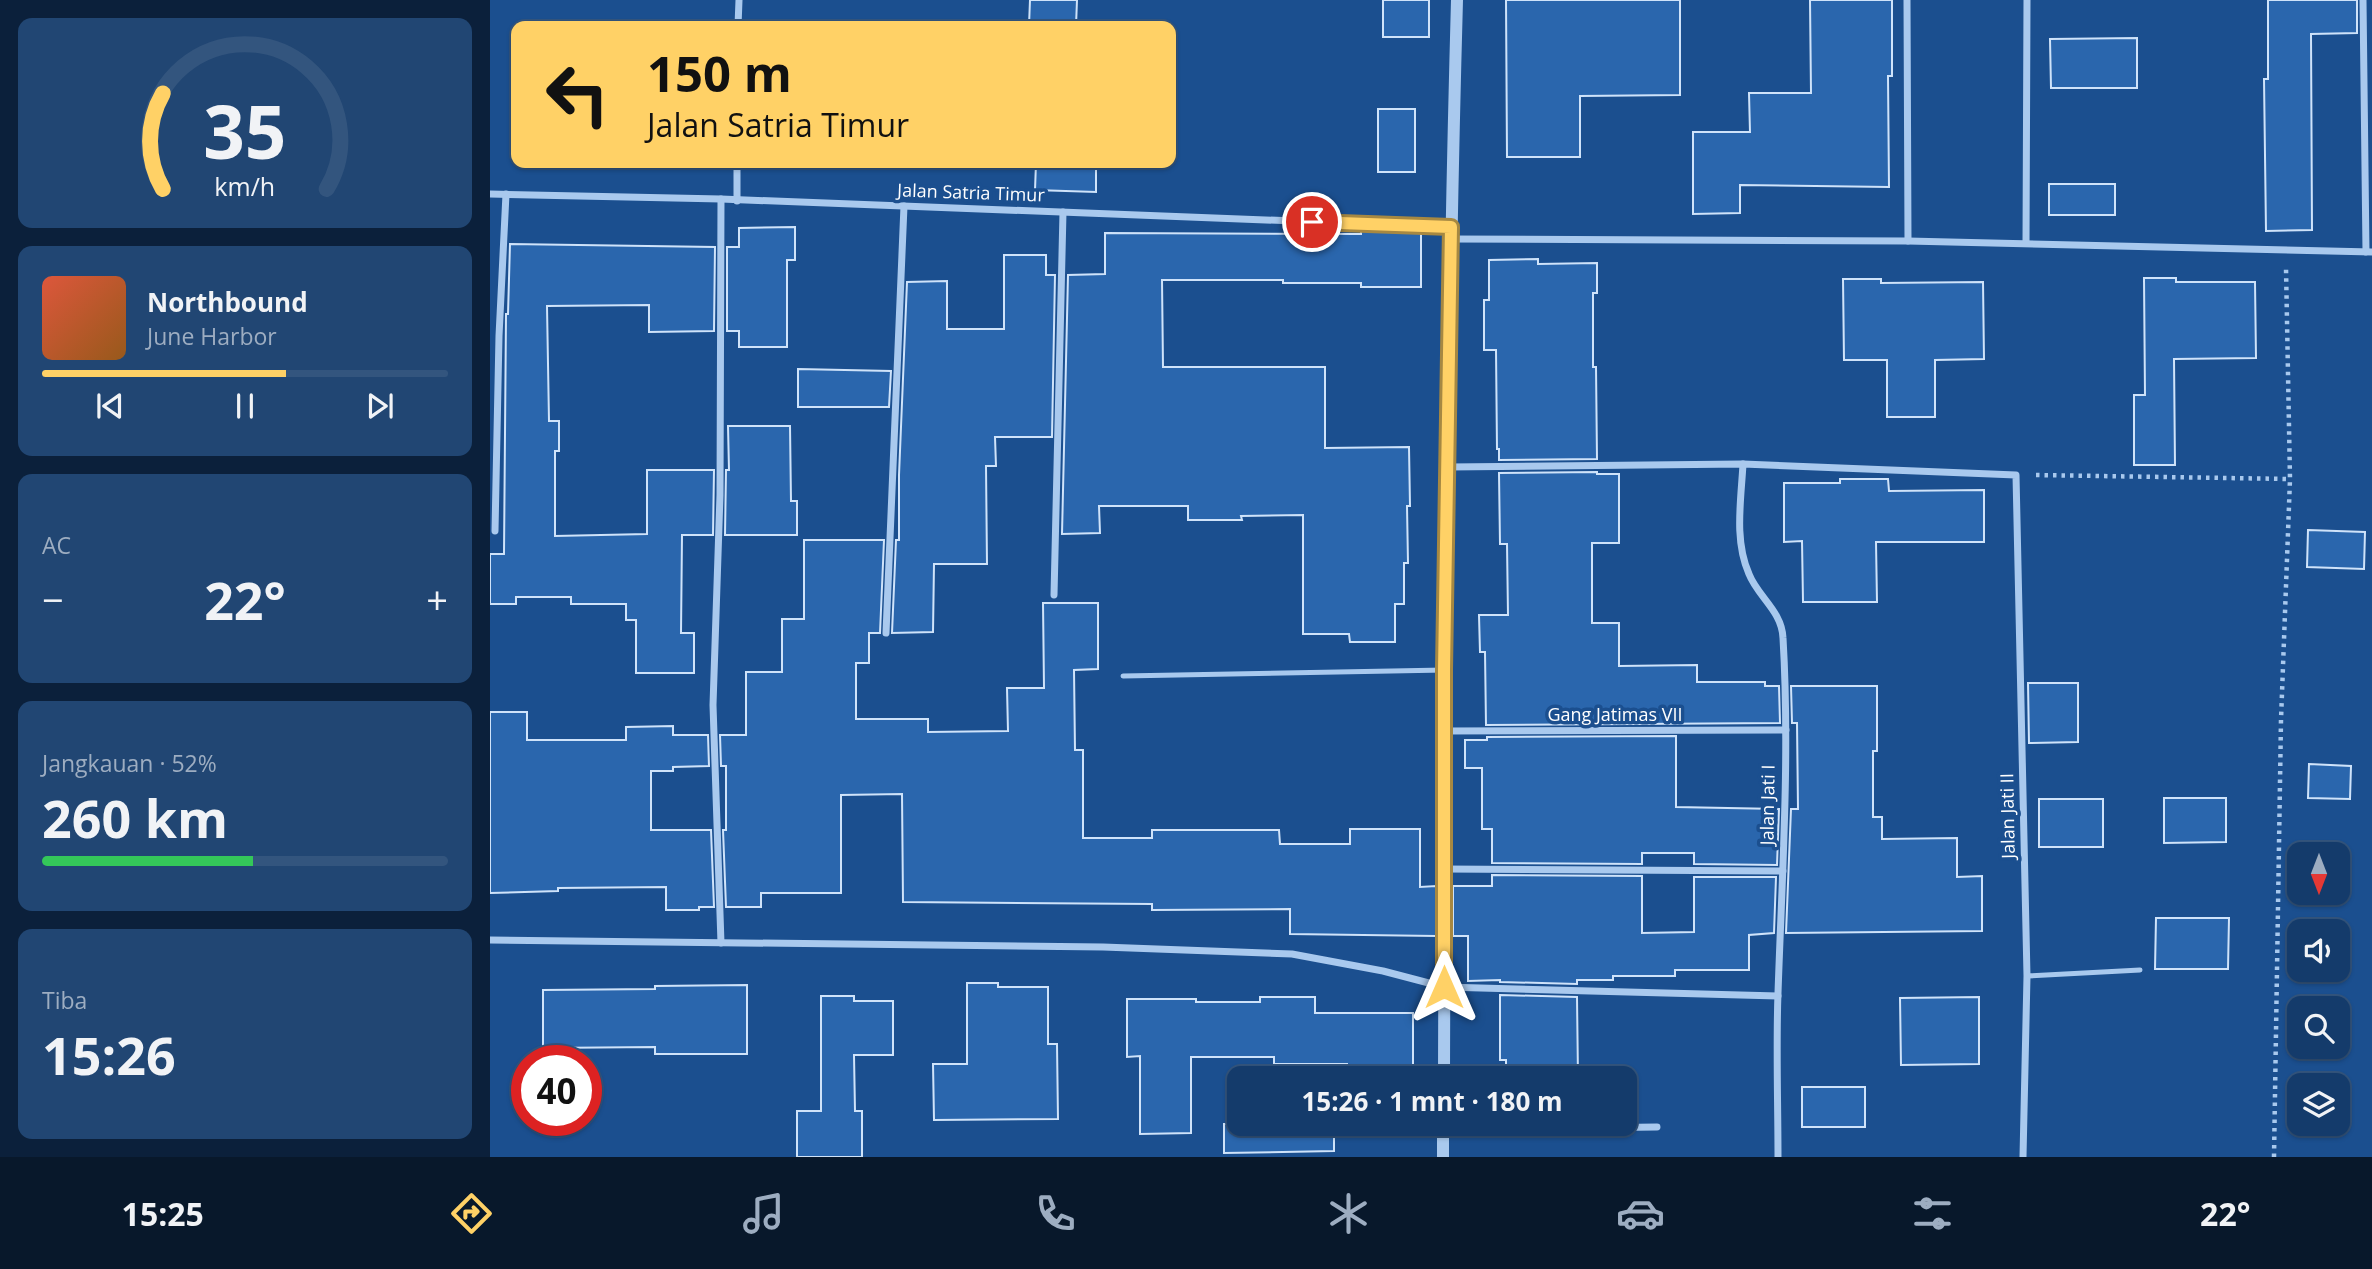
<!DOCTYPE html>
<html lang="id">
<head>
<meta charset="utf-8">
<style>
	body { margin:0; font-family:"Open Sans",sans-serif; background:#214673; color:#f1f3f6; height:100vh; display:flex; flex-direction:column; font-size:26px; white-space:nowrap }
	* { box-sizing:border-box; margin:0 }
	p { font-size:23px; color:#9dadc1 }
	.icon { flex:none; width:38px; height:38px; fill:none; stroke:currentColor; stroke-width:2; stroke-linecap:round; stroke-linejoin:round }
	.map { position:relative; flex:1; overflow:hidden }
	.sheet { display:flex; flex-direction:column; gap:18px; padding:18px; background:#0b203b; width:490px }
	.sheet>* { flex:none }
	.top-card { position:absolute; left:21px; top:21px; width:665px; height:147px; border-radius:14px; box-shadow:0 2px 5px #0004,0 0 0 2px #33557e; background:#ffd166; color:#111; overflow:hidden }
	.needle { width:46px; rotate:180deg }
	.fabs { position:absolute; left:1797px; top:842px; display:grid; gap:14px }
	.fabs a { display:grid; place-items:center; width:63px; height:63px; border-radius:14px; background:#143b6b; box-shadow:0 2px 5px #0004,0 0 0 2px #33557e; font-size:35px }
	.speed { position:absolute; left:21px; top:1045px; display:flex; gap:14px; font-size:35px; font-weight:700; text-align:center }
	.speed>* { display:grid; place-content:center; width:91px; height:91px; border-radius:50%; background:#143b6b; box-shadow:0 2px 5px #0004,0 0 0 2px #33557e; line-height:1 }
	.speed .limit { border:10px solid #d22; background:#fff; color:#111 }
	.pin { position:absolute; display:grid; place-items:center; width:60px; height:60px; color:#fff; margin:-30px; border:4px solid #fff; border-radius:50%; box-shadow:0 2px 7px #0007 }
	.me { position:absolute; width:77px; margin:-38px; rotate:0deg; stroke-linejoin:round; filter:drop-shadow(0 0 5px #0008) }
	.turn { display:flex; align-items:center; gap:24px; height:147px; padding:0 21px; font-size:32px }
	.turn .icon { width:91px; height:91px; stroke-width:2.5 }
	.turn b { display:block; font-size:49px; line-height:60px }
	.big { font-size:52px; font-weight:700; line-height:1.1 }
	.sheet .card { flex:1; display:flex; flex-direction:column; justify-content:center; gap:10px; min-width:0; padding:0 24px; border-radius:14px; background:#214673 }
	.sheet .dial { align-items:center; gap:0 }
	.dial svg { height:182px; overflow:visible; fill:none; stroke:#33557e; stroke-width:7; stroke-linecap:round; text-anchor:middle }
	.dial text { fill:#f1f3f6; stroke:none }
	.song { display:flex; align-items:center; gap:21px }
	.cover { width:84px; height:84px; border-radius:10px; background:linear-gradient(135deg,hsl(10 70% 55%),hsl(30 70% 35%)) }
	.played { height:7px; border-radius:4px; background:linear-gradient(90deg,#ffd166 60%,#33557e 60%) }
	.keys { display:flex; justify-content:space-around; direction:ltr }
	.heat { display:flex; justify-content:space-between; align-items:center; font-size:38px; direction:ltr }
	.charge { height:10px; border-radius:5px; background:linear-gradient(90deg,#34c759 52%,#33557e 0) }
	.trip { position:absolute; left:737px; top:1066px; width:410px; height:70px; border-radius:14px; background:#143b6b; box-shadow:0 2px 5px #0004,0 0 0 2px #33557e; font-weight:700; line-height:70px; text-align:center }
	.dock { display:flex; height:112px; justify-content:space-around; align-items:center; background:#08182b; color:#9dadc1 }
	.dock .icon { width:49px; height:49px }
	.dock .on { color:#ffd166 }
	.dock b { font-size:32px; color:#f1f3f6 }
	main { display:flex; flex:1; min-height:0 }
	.map>svg:first-child { display:block }
	.building { fill:#2a66ad; stroke:#cfe3fa; stroke-width:2 }
	.lines { fill:none; stroke-linecap:round; stroke-linejoin:round }
	.path { stroke:#a9c9ee; stroke-width:4.5; stroke-dasharray:3.5 5; stroke-linecap:butt }
	.service { stroke:#a9c9ee; stroke-width:5 }
	.minor { stroke:#a9c9ee; stroke-width:7 }
	.tertiary { stroke:#a9c9ee; stroke-width:12 }
	.route-casing { stroke:#a68842; stroke-width:18 }
	.route { stroke:#ffd166; stroke-width:12 }
	.labels { text-anchor:middle; stroke-width:7; stroke-linejoin:round; paint-order:stroke }
	.street-label { font-size:18px; fill:#fff; stroke:#1b4f8f }
</style>
</head>
<body>
<main>
<section class="sheet">
<div class="card dial"><svg viewBox="0 0 100 80">
<path d="M14 69A42 42 0 1 1 86 69"/>
<path d="M14 69A42 42 0 0 1 14 27" stroke="#ffd166"/>
<text x="50" y="56" font-size="32" font-weight="700">35</text>
<text x="50" y="72" font-size="11">km/h</text>
</svg></div>
<div class="card">
<div class="song"><i class="cover"></i><div><b>Northbound</b><p>June Harbor</p></div></div>
<div class="played"></div>
<div class="keys"><svg class="icon" aria-label="previous" viewBox="0 0 24 24"><path d="M18 5L8 12l10 7zM5 5v14"/></svg><svg class="icon" aria-label="pause" viewBox="0 0 24 24"><path d="M8 5v14M16 5v14"/></svg><svg class="icon" aria-label="next" viewBox="0 0 24 24"><path d="M6 5l10 7-10 7zM19 5v14"/></svg></div>
</div>
<div class="card"><p>AC</p>
<div class="heat"><a>−</a><b class="big">22°</b><a>+</a></div>
</div>
<div class="card"><p>Jangkauan · 52%</p><b class="big">260 km</b><div class="charge"></div></div>
<div class="card"><p>Tiba</p><b class="big">15:26</b></div>
</section>
<div class="map">
<svg width="1882" height="1157" viewBox="0 0 1882 1157">
	<rect width="100%" height="100%" fill="#1b4f8f"/>
	<g class="building">
		<path d="M 540,0 L 587,0 L 586,26 L 539,26 Z"/>
		<rect x="893" y="0" width="46" height="37"/>
		<path d="M 1016,0 L 1190,0 L 1190,95 L 1090,96 L 1090,157 L 1017,157 Z"/>
		<path d="M 1320,0 L 1402,0 L 1402,76 L 1398,76 L 1399,187 L 1250,185 L 1250,213 L 1203,214 L 1203,132 L 1260,132 L 1259,93 L 1321,93 Z"/>
		<path d="M 1778,0 L 1867,0 L 1867,33 L 1821,34 L 1822,230 L 1776,231 L 1774,79 L 1778,79 Z"/>
		<path d="M 1647,38 L 1647,88 L 1561,88 L 1560,39 Z"/>
		<rect x="888" y="109" width="37" height="63"/>
		<path d="M 546,163 L 606,163 L 606,192 L 545,190 Z"/>
		<rect x="1559" y="184" width="66" height="31"/>
		<path d="M 305,227 L 305,260 L 297,260 L 297,347 L 249,347 L 249,331 L 237,331 L 237,247 L 249,247 L 249,228 Z"/>
		<path d="M 871,230 L 931,232 L 931,287 L 871,287 L 871,283 L 793,283 L 793,280 L 672,280 L 673,367 L 835,367 L 835,448 L 919,447 L 920,506 L 917,506 L 918,563 L 914,563 L 914,604 L 905,604 L 905,642 L 860,642 L 859,634 L 813,634 L 813,515 L 751,516 L 752,520 L 698,520 L 698,506 L 609,506 L 610,533 L 572,534 L 578,275 L 615,274 L 615,233 L 871,234 Z"/>
		<path d="M 20,244 L 225,247 L 224,331 L 159,332 L 159,305 L 57,306 L 59,421 L 69,421 L 69,451 L 65,451 L 65,536 L 157,534 L 157,470 L 224,470 L 223,535 L 192,535 L 191,633 L 204,633 L 204,673 L 146,673 L 146,620 L 136,620 L 136,604 L 81,604 L 81,597 L 26,597 L 26,604 L 0,604 L 0,554 L 14,554 L 16,314 L 18,314 Z"/>
		<path d="M 514,255 L 556,255 L 556,275 L 565,275 L 562,437 L 505,437 L 506,466 L 496,466 L 497,564 L 444,564 L 443,632 L 402,633 L 406,540 L 409,540 L 409,475 L 417,282 L 457,281 L 457,329 L 514,329 Z"/>
		<path d="M 1048,259 L 1048,264 L 1107,263 L 1107,293 L 1103,293 L 1103,367 L 1106,367 L 1107,459 L 1009,460 L 1009,449 L 1007,449 L 1006,350 L 994,350 L 994,300 L 999,300 L 999,260 Z"/>
		<path d="M 1654,278 L 1686,278 L 1686,282 L 1765,282 L 1766,358 L 1684,359 L 1685,465 L 1644,465 L 1644,395 L 1655,395 Z"/>
		<path d="M 1353,279 L 1391,279 L 1391,283 L 1493,282 L 1494,359 L 1445,360 L 1445,417 L 1397,417 L 1397,360 L 1354,360 Z"/>
		<path d="M 308,369 L 401,371 L 399,407 L 308,407 Z"/>
		<path d="M 238,426 L 300,426 L 301,501 L 307,501 L 307,535 L 235,535 L 236,470 L 239,470 Z"/>
		<path d="M 1107,472 L 1107,474 L 1129,474 L 1129,543 L 1102,543 L 1102,623 L 1129,623 L 1129,666 L 1207,665 L 1207,682 L 1275,682 L 1275,686 L 1289,686 L 1290,723 L 996,725 L 995,652 L 990,652 L 989,615 L 1018,615 L 1017,544 L 1010,544 L 1009,473 Z"/>
		<path d="M 1350,479 L 1398,479 L 1399,491 L 1494,490 L 1494,542 L 1386,542 L 1387,602 L 1313,602 L 1312,541 L 1294,542 L 1294,483 L 1350,483 Z"/>
		<path d="M 1818,530 L 1875,532 L 1874,569 L 1817,567 Z"/>
		<path d="M 314,540 L 394,540 L 390,633 L 379,633 L 379,663 L 366,663 L 366,719 L 438,719 L 438,732 L 518,731 L 517,688 L 554,688 L 553,603 L 608,603 L 608,669 L 584,670 L 585,750 L 593,750 L 593,838 L 662,838 L 662,830 L 789,830 L 790,844 L 860,844 L 860,829 L 930,829 L 930,887 L 946,886 L 946,936 L 800,934 L 800,909 L 662,910 L 662,904 L 413,902 L 412,794 L 351,795 L 351,893 L 271,893 L 271,907 L 236,907 L 233,830 L 236,830 L 236,766 L 231,766 L 230,735 L 256,735 L 256,672 L 292,672 L 292,619 L 314,619 Z"/>
		<path d="M 1538,683 L 1588,683 L 1588,742 L 1539,743 Z"/>
		<path d="M 1301,686 L 1387,686 L 1387,751 L 1383,751 L 1383,817 L 1392,817 L 1392,839 L 1467,838 L 1467,877 L 1492,876 L 1492,931 L 1296,933 L 1301,809 L 1308,809 L 1307,723 L 1302,723 Z"/>
		<path d="M 0,712 L 37,712 L 37,740 L 136,740 L 136,727 L 183,726 L 183,735 L 218,735 L 219,766 L 183,767 L 183,771 L 161,771 L 161,830 L 221,830 L 224,907 L 209,907 L 209,910 L 176,910 L 176,887 L 68,888 L 68,891 L 0,893 Z"/>
		<path d="M 1186,736 L 1186,807 L 1289,809 L 1287,865 L 1204,864 L 1204,853 L 1152,853 L 1152,864 L 1002,863 L 1002,829 L 992,829 L 992,768 L 975,768 L 975,740 L 997,740 L 997,737 Z"/>
		<path d="M 1819,764 L 1861,766 L 1860,799 L 1818,798 Z"/>
		<path d="M 1674,798 L 1736,798 L 1736,842 L 1674,843 Z"/>
		<rect x="1549" y="799" width="64" height="48"/>
		<path d="M 1002,875 L 1152,876 L 1152,933 L 1204,932 L 1204,877 L 1286,877 L 1284,933 L 1259,935 L 1259,970 L 1185,970 L 1185,976 L 1123,976 L 1123,980 L 1087,980 L 1087,984 L 1010,982 L 1010,980 L 978,981 L 978,936 L 963,936 L 963,886 L 1002,886 Z"/>
		<path d="M 1666,918 L 1739,918 L 1738,969 L 1665,969 Z"/>
		<path d="M 477,983 L 508,983 L 508,987 L 558,987 L 558,1044 L 567,1044 L 568,1119 L 444,1120 L 443,1064 L 477,1064 Z"/>
		<path d="M 257,985 L 257,1054 L 165,1054 L 165,1047 L 53,1048 L 53,990 L 165,989 L 165,986 Z"/>
		<path d="M 1010,995 L 1087,997 L 1088,1078 L 1016,1078 L 1016,1060 L 1010,1060 Z"/>
		<path d="M 331,996 L 364,996 L 364,1001 L 403,1001 L 403,1055 L 364,1055 L 365,1111 L 372,1111 L 372,1157 L 307,1157 L 307,1111 L 331,1111 Z"/>
		<path d="M 770,997 L 825,997 L 825,1013 L 923,1013 L 923,1078 L 857,1078 L 857,1064 L 784,1064 L 784,1057 L 701,1057 L 701,1133 L 650,1134 L 650,1056 L 637,1057 L 637,999 L 706,999 L 706,1002 L 770,1002 Z"/>
		<path d="M 1489,997 L 1489,1064 L 1411,1065 L 1410,998 Z"/>
		<rect x="1312" y="1087" width="63" height="40"/>
		<path d="M 734,1124 L 844,1124 L 844,1151 L 734,1153 Z"/>
	</g>
	<g class="lines">
		<g class="path">
			<path d="M 1546,475 L 1800,479"/>
			<path d="M 1784,1157 L 1791,720 L 1800,479 L 1796,268"/>
		</g>
		<g class="service">
			<path d="M 633,676 L 955,670"/>
			<path d="M 1537,976 L 1650,970"/>
		</g>
		<g class="minor">
			<path d="M 1417,0 L 1418,241"/>
			<path d="M 1873,0 L 1876,252"/>
			<path d="M 248,26 L 249,0"/>
			<path d="M 0,194 L 231,199 L 961,227"/>
			<path d="M 231,199 L 230,495 L 223,705 L 231,943"/>
			<path d="M 247,201 L 247,163"/>
			<path d="M 961,239 L 1418,241 L 1882,252"/>
			<path d="M 1536,243 L 1537,0"/>
			<path d="M 1253,464 C 1251,501 1244,540 1259,574 C 1268,597 1292,611 1293,638 C 1300,756 1292,875 1288,993 C 1286,1047 1288,1102 1288,1157"/>
			<path d="M 959,467 L 1253,464 L 1526,475 L 1537,976 L 1533,1157"/>
			<path d="M 5,531 L 9,336 L 16,194"/>
			<path d="M 564,595 L 573,212"/>
			<path d="M 396,633 L 414,206"/>
			<path d="M 955,731 L 1296,730"/>
			<path d="M 954,869 L 1293,871"/>
			<path d="M 0,940 L 613,947 L 802,954 L 893,971 L 954,987 L 1288,996"/>
			<path d="M 953,1130 L 1167,1127"/>
		</g>
		<g class="tertiary">
			<path d="M 954,1078 C 955,719 957,359 967,0"/>
			<path d="M 953,1157 L 953,1124"/>
		</g>
	</g>
	<g class="lines">
		<defs>
			<path id="route" d="M 822,222 L 961,227 L 954,670 L 954,987"/>
		</defs>
		<use href="#route" class="route-casing"/>
		<use href="#route" class="route"/>
	</g>
	<g class="labels">
		<g class="street-label">
			<text transform="translate(481 193) rotate(2)" y="6">Jalan Satria Timur</text>
			<text x="1125" y="721">Gang Jatimas VII</text>
			<text transform="translate(1278 805) rotate(-89)" y="6">Jalan Jati I</text>
			<text transform="translate(1518 816) rotate(-91)" y="6">Jalan Jati II</text>
		</g>
	</g>
</svg>
<div class="fabs">
<a><svg class="needle" viewBox="-14 -14 28 28"><path d="M0-13l5 13h-10z" fill="#e53935"/><path d="M0 13l5-13h-10z" fill="#9dadc1"/></svg></a>
<a><svg class="icon" aria-label="sound" viewBox="0 0 24 24"><path d="M4 9h4l5-4v14l-5-4H4zM17 9q2 3 0 6"/></svg></a>
<a><svg class="icon" aria-label="search" viewBox="0 0 24 24"><circle cx="10" cy="10" r="6"/><path d="M15 15l6 6"/></svg></a>
<a><svg class="icon" aria-label="layers" viewBox="0 0 24 24"><path d="M12 4l9 5-9 5-9-5zM3 14l9 5 9-5"/></svg></a>
</div>
<div class="speed"><div class="limit">40</div></div>
<div class="pin" style="left:822px;top:222px;background:#d93025"><svg class="icon" aria-label="arrive" viewBox="0 0 24 24"><path d="M6 21V4h12l-3 4 3 4H6"/></svg></div>
<svg class="me" style="left:954px;top:987px" viewBox="-20 -20 40 40"><path d="M0-17L14 15 0 8-14 15z" fill="#ffd166" stroke="#fff" stroke-width="4"/></svg>
<div class="trip">15:26 · 1 mnt · 180 m</div>
<div class="top-card">
<div class="turn"><svg class="icon" aria-label="left" viewBox="0 0 24 24"><path d="M17 20v-9H6M10 6l-5 5 5 5"/></svg><div><b>150 m</b>Jalan Satria Timur</div></div>
</div>
</div>
</main>
<nav class="dock">
<b>15:25</b>
<svg class="icon on" aria-label="directions" viewBox="0 0 24 24"><path d="M12 3l9 9-9 9-9-9zM9 14v-3h6M13 9l2 2-2 2"/></svg>
<svg class="icon" aria-label="music" viewBox="0 0 24 24"><path d="M9 18V5l10-2v13"/><circle cx="6" cy="18" r="3"/><circle cx="16" cy="16" r="3"/></svg>
<svg class="icon" aria-label="phone" viewBox="0 0 24 24"><path d="M5 4h4l2 5-3 2q2 4 5 5l2-3 5 2v4C11 20 4 13 5 4z"/></svg>
<svg class="icon" aria-label="climate" viewBox="0 0 24 24"><path d="M12 3v18M4 7l16 10M4 17L20 7"/></svg>
<svg class="icon" aria-label="car" viewBox="0 0 24 24"><path d="M5 17H2v-5l4-1 3-4h7l3 4 3 1v5h-3M9 17h6M6 11h13"/><circle cx="7" cy="17" r="2"/><circle cx="17" cy="17" r="2"/></svg>
<svg class="icon" aria-label="filters" viewBox="0 0 24 24"><path d="M4 7h16M4 17h16"/><circle cx="9" cy="7" r="2"/><circle cx="15" cy="17" r="2"/></svg>
<b>22°</b>
</nav>
</body>
</html>
